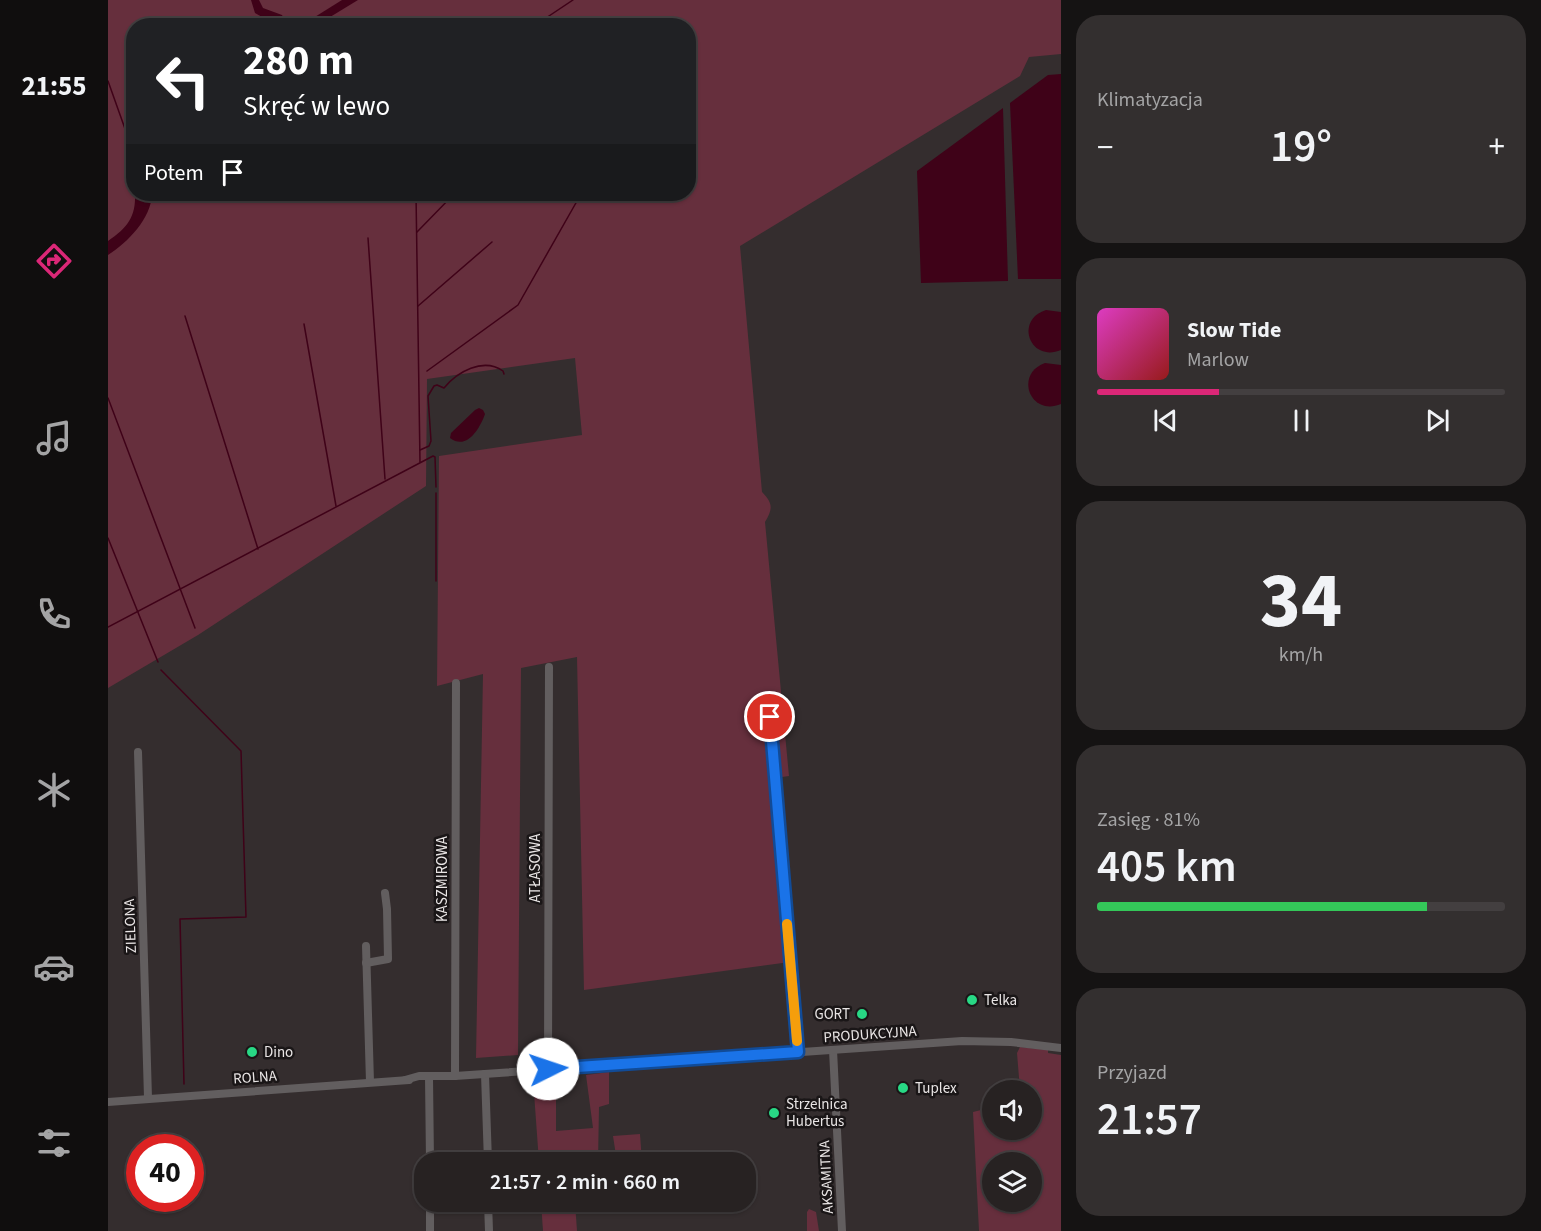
<!DOCTYPE html>
<html lang="pl">
<head>
<meta charset="utf-8">
<style>
	body { margin:0; font-family:"Source Sans 3",sans-serif; background:#332f2f; color:#f1f3f6; height:100vh; display:flex; flex-direction:column; font-size:22px; white-space:nowrap }
	* { box-sizing:border-box; margin:0 }
	p { font-size:20px; color:#a4a4a5 }
	.icon { flex:none; width:33px; height:33px; fill:none; stroke:currentColor; stroke-width:2; stroke-linecap:round; stroke-linejoin:round }
	.map { position:relative; flex:1; overflow:hidden }
	.side { display:flex; flex-direction:column; gap:15px; padding:15px; background:#151313; width:480px }
	.side>* { flex:none }
	.banner { position:absolute; left:18px; top:18px; width:570px; height:183px; border-radius:24px; box-shadow:0 2px 4px #0004,0 0 0 2px #433f40; background:#202124; color:#fff; overflow:hidden }
	.buttons { position:absolute; left:874px; top:1080px; display:grid; gap:12px }
	.buttons a { display:grid; place-items:center; width:60px; height:60px; border-radius:50%; background:#272222; box-shadow:0 2px 4px #0004,0 0 0 2px #433f40; font-size:30px }
	.speed { position:absolute; left:18px; top:1134px; display:flex; gap:12px; font-size:30px; font-weight:700; text-align:center }
	.speed>* { display:grid; place-content:center; width:78px; height:78px; border-radius:50%; background:#272222; box-shadow:0 2px 4px #0004,0 0 0 2px #433f40; line-height:1 }
	.speed .limit { border:9px solid #d22; background:#fff; color:#111 }
	.pin { position:absolute; display:grid; place-items:center; width:51px; height:51px; color:#fff; margin:-26px; border:3px solid #fff; border-radius:50%; box-shadow:0 2px 6px #0007 }
	.me { position:absolute; width:66px; margin:-33px; rotate:86deg; stroke-linejoin:round; filter:drop-shadow(0 0 4px #0008) }
	.turn { display:flex; align-items:center; gap:21px; height:126px; padding:0 18px; font-size:27px }
	.turn .icon { width:78px; height:78px; stroke-width:2.5 }
	.turn b { display:block; font-size:42px; line-height:51px }
	.then { display:flex; align-items:center; height:57px; padding:0 18px; background:#0003; gap:12px; font-size:22px }
	.big { font-size:45px; font-weight:600; line-height:1.1 }
	.side .card { flex:1; display:flex; flex-direction:column; justify-content:center; gap:9px; min-width:0; padding:0 21px; border-radius:24px; background:#332f2f }
	.side .dial { align-items:center; gap:0 }
	.dial b { font-size:78px; line-height:1 }
	.song { display:flex; align-items:center; gap:18px }
	.cover { width:72px; height:72px; border-radius:9px; background:linear-gradient(135deg,hsl(310 70% 55%),hsl(0 70% 35%)) }
	.played { height:6px; border-radius:3px; background:linear-gradient(90deg,#db2777 30%,#433f40 30%) }
	.keys { display:flex; justify-content:space-around; direction:ltr }
	.heat { display:flex; justify-content:space-between; align-items:center; font-size:33px; direction:ltr }
	.charge { height:9px; border-radius:4px; background:linear-gradient(90deg,#34c759 81%,#433f40 0) }
	.trip { position:absolute; left:306px; top:1152px; width:342px; height:60px; border-radius:24px; background:#272222; box-shadow:0 2px 4px #0004,0 0 0 2px #433f40; font-weight:600; line-height:60px; text-align:center }
	main { display:flex; flex:1; min-height:0 }
	.tab-bar { display:flex; flex-direction:column; width:108px; justify-content:space-around; align-items:center; background:#100e0e; color:#a4a4a5 }
	.tab-bar .icon { width:42px; height:42px }
	.tab-bar .active { color:#db2777 }
	.tab-bar b { font-size:27px; color:#f1f3f6 }
	.map>svg:first-child { display:block }
	.green { fill:#662f3d; fill-rule:evenodd }
	.water { fill:#3f0218 }
	.lines { fill:none; stroke-linecap:round; stroke-linejoin:round }
	.stream { stroke:#3f0218; stroke-width:1.5 }
	.minor { stroke:#625e5f; stroke-width:8 }
	.route-casing { stroke:#114b97; stroke-width:15 }
	.route { stroke:#1a73e8; stroke-width:10 }
	.slow { stroke:#f59e0b; stroke-width:10 }
	.poi-dot { fill:#28d885; stroke:#1a1617; stroke-width:2 }
	.labels { text-anchor:middle; stroke-width:5; stroke-linejoin:round; paint-order:stroke }
	.street-label { font-size:15px; fill:#e9e5e5; stroke:#1a1617 }
	.poi-label { font-size:15px; fill:#e9e5e5; stroke:#1a1617; text-anchor:start }
</style>
</head>
<body>
<main>
<nav class="tab-bar">
<b>21:55</b>
<svg class="icon active" aria-label="directions" viewBox="0 0 24 24"><path d="M12 3l9 9-9 9-9-9zM9 14v-3h6M13 9l2 2-2 2"/></svg>
<svg class="icon" aria-label="music" viewBox="0 0 24 24"><path d="M9 18V5l10-2v13"/><circle cx="6" cy="18" r="3"/><circle cx="16" cy="16" r="3"/></svg>
<svg class="icon" aria-label="phone" viewBox="0 0 24 24"><path d="M5 4h4l2 5-3 2q2 4 5 5l2-3 5 2v4C11 20 4 13 5 4z"/></svg>
<svg class="icon" aria-label="climate" viewBox="0 0 24 24"><path d="M12 3v18M4 7l16 10M4 17L20 7"/></svg>
<svg class="icon" aria-label="car" viewBox="0 0 24 24"><path d="M5 17H2v-5l4-1 3-4h7l3 4 3 1v5h-3M9 17h6M6 11h13"/><circle cx="7" cy="17" r="2"/><circle cx="17" cy="17" r="2"/></svg>
<svg class="icon" aria-label="filters" viewBox="0 0 24 24"><path d="M4 7h16M4 17h16"/><circle cx="9" cy="7" r="2"/><circle cx="15" cy="17" r="2"/></svg>
</nav>
<div class="map">
<svg width="953" height="1231" viewBox="0 0 953 1231">
	<rect width="100%" height="100%" fill="#342d2e"/>
	<g class="green">
		<path d="M 0,0 L 953,0 L 953,54 L 921,57 L 912,76 L 632,246 L 654,492 C 665,503 665,509 657,522 L 681,776 L 667,778 L 682,962 L 476,990 L 469,657 L 413,668 L 410,1055 L 368,1058 L 375,674 L 329,686 L 331,456 L 474,435 L 467,358 L 319,379 L 318,486 L 90,635 L 0,688 ZM 26,26 L 580,26 L 580,194 L 26,194 Z"/>
		<path d="M 912,1047 L 940,1050 L 940,1053 L 953,1055 L 953,1231 L 871,1231 L 865,1112 L 885,1107 L 885,1130 L 924,1130 L 924,1090 L 912,1090 L 909,1053 ZM 885,1162 L 924,1162 L 924,1202 L 885,1202 Z"/>
		<path d="M 501,1072 L 501,1104 L 491,1107 L 490,1162 L 431,1162 L 425,1079 L 448,1078 L 448,1131 L 485,1128 L 478,1075 Z"/>
		<path d="M 532,1134 L 534,1162 L 509,1162 L 505,1136 Z"/>
		<path d="M 433,1202 L 467,1202 L 469,1231 L 435,1231 Z"/>
		<path d="M 701,1209 L 708,1212 L 711,1231 L 699,1231 L 699,1212 Z"/>
	</g>
	<g class="water">
		<path d="M 143,0 L 151,0 L 155,8 L 174,15 L 179,25 L 168,25 L 147,13 Z"/>
		<path d="M 234,0 L 250,0 L 209,25 L 194,25 Z"/>
		<path d="M 953,74 L 953,279 L 910,279 L 902,103 L 940,75 Z"/>
		<path d="M 895,108 L 900,281 L 813,283 L 809,171 Z"/>
		<path d="M 27,194 L 44,194 C 43,219 20,242 0,255 L 0,241 C 19,228 28,217 27,194 Z"/>
		<path d="M 938,310 L 953,312 L 953,350 C 922,363 906,320 938,310 Z"/>
		<path d="M 937,363 L 953,365 L 953,404 C 922,417 906,374 937,363 Z"/>
		<path d="M 371,408 L 375,410 L 377,414 C 372,428 359,451 342,438 L 343,433 L 367,410 Z"/>
	</g>
	<g class="lines">
		<g class="stream">
			<path d="M 426,26 L 465,0"/>
			<path d="M 0,81 L 26,154"/>
			<path d="M 308,194 L 312,462"/>
			<path d="M 309,232 L 346,194"/>
			<path d="M 260,238 L 277,479"/>
			<path d="M 310,306 L 384,242"/>
			<path d="M 77,316 L 150,549"/>
			<path d="M 196,324 L 228,506"/>
			<path d="M 319,371 L 410,305 L 473,194"/>
			<path d="M 0,398 L 87,628"/>
			<path d="M 312,450 L 321,446 L 323,441 L 320,396 L 326,386 L 329,385 L 336,388 C 349,372 375,357 395,371 L 396,374"/>
			<path d="M 328,493 L 328,581"/>
			<path d="M 0,538 L 50,662"/>
			<path d="M 0,627 L 325,456 L 327,457 L 328,487"/>
			<path d="M 53,670 L 133,751 L 138,917 L 72,919 L 76,1084"/>
		</g>
		<g class="minor">
			<path d="M 662,717 L 690,1052"/>
			<path d="M 30,752 L 40,1098"/>
			<path d="M 258,946 L 262,1082"/>
			<path d="M 258,963 L 280,959 L 279,909 L 277,893"/>
			<path d="M 725,1050 L 734,1231"/>
			<path d="M 440,1069 L 441,667"/>
			<path d="M 377,1074 L 380,1162"/>
			<path d="M 347,1076 L 348,683"/>
			<path d="M 321,1077 L 322,1162"/>
			<path d="M 297,1080 L 311,1076 L 347,1076 L 854,1041 L 903,1042 L 953,1048"/>
			<path d="M 0,1102 L 301,1080"/>
			<path d="M 322,1202 L 322,1231"/>
			<path d="M 380,1202 L 381,1231"/>
		</g>
	</g>
	<g class="lines">
		<defs>
			<path id="route" d="M 440,1069 L 690,1052 L 662,717"/>
		</defs>
		<use href="#route" class="route-casing"/>
		<use href="#route" class="route"/>
		<path class="slow" d="M 679,924 L 689,1041"/>
	</g>
	<g class="poi-dot">
		<circle cx="864" cy="1000" r="6"/>
		<circle cx="754" cy="1014" r="6"/>
		<circle cx="144" cy="1052" r="6"/>
		<circle cx="795" cy="1088" r="6"/>
		<circle cx="666" cy="1113" r="6"/>
	</g>
	<g class="labels">
		<g class="street-label">
			<text transform="translate(427 868) rotate(-90)" y="5">ATŁASOWA</text>
			<text transform="translate(334 879) rotate(-90)" y="5">KASZMIROWA</text>
			<text transform="translate(22 926) rotate(-92)" y="5">ZIELONA</text>
			<text transform="translate(762 1034) rotate(-4)" y="5">PRODUKCYJNA</text>
			<text transform="translate(147 1077) rotate(-4)" y="5">ROLNA</text>
			<text transform="translate(718 1177) rotate(-93)" y="5">AKSAMITNA</text>
		</g>
		<g class="poi-label">
			<text x="876" y="1005">Telka</text>
			<text x="742" y="1019" text-anchor="end">GORT</text>
			<text x="156" y="1057">Dino</text>
			<text x="807" y="1093">Tuplex</text>
			<text x="678" y="1109">Strzelnica<tspan x="678" dy="17">Hubertus</tspan></text>
		</g>
	</g>
</svg>
<div class="buttons">
<a><svg class="icon" aria-label="sound" viewBox="0 0 24 24"><path d="M4 9h4l5-4v14l-5-4H4zM17 9q2 3 0 6"/></svg></a>
<a><svg class="icon" aria-label="layers" viewBox="0 0 24 24"><path d="M12 4l9 5-9 5-9-5zM3 14l9 5 9-5"/></svg></a>
</div>
<div class="speed"><div class="limit">40</div></div>
<div class="pin" style="left:662px;top:717px;background:#d93025"><svg class="icon" aria-label="arrive" viewBox="0 0 24 24"><path d="M6 21V4h12l-3 4 3 4H6"/></svg></div>
<svg class="me" style="left:440px;top:1069px" viewBox="-20 -20 40 40"><circle r="19" fill="#fff"/><path d="M0-13L10 11 0 6-10 11z" fill="#1a73e8"/></svg>
<div class="trip">21:57 · 2 min · 660 m</div>
<div class="banner">
<div class="turn"><svg class="icon" aria-label="left" viewBox="0 0 24 24"><path d="M17 20v-9H6M10 6l-5 5 5 5"/></svg><div><b>280 m</b>Skręć w lewo</div></div>
<div class="then">Potem<svg class="icon" aria-label="arrive" viewBox="0 0 24 24"><path d="M6 21V4h12l-3 4 3 4H6"/></svg></div>
</div>
</div>
<section class="side">
<div class="card"><p>Klimatyzacja</p>
<div class="heat"><a>−</a><b class="big">19°</b><a>+</a></div>
</div>
<div class="card">
<div class="song"><i class="cover"></i><div><b>Slow Tide</b><p>Marlow</p></div></div>
<div class="played"></div>
<div class="keys"><svg class="icon" aria-label="previous" viewBox="0 0 24 24"><path d="M18 5L8 12l10 7zM5 5v14"/></svg><svg class="icon" aria-label="pause" viewBox="0 0 24 24"><path d="M8 5v14M16 5v14"/></svg><svg class="icon" aria-label="next" viewBox="0 0 24 24"><path d="M6 5l10 7-10 7zM19 5v14"/></svg></div>
</div>
<div class="card dial"><b>34</b><p>km/h</p></div>
<div class="card"><p>Zasięg · 81%</p><b class="big">405 km</b><div class="charge"></div></div>
<div class="card"><p>Przyjazd</p><b class="big">21:57</b></div>
</section>
</main>
</body>
</html>
